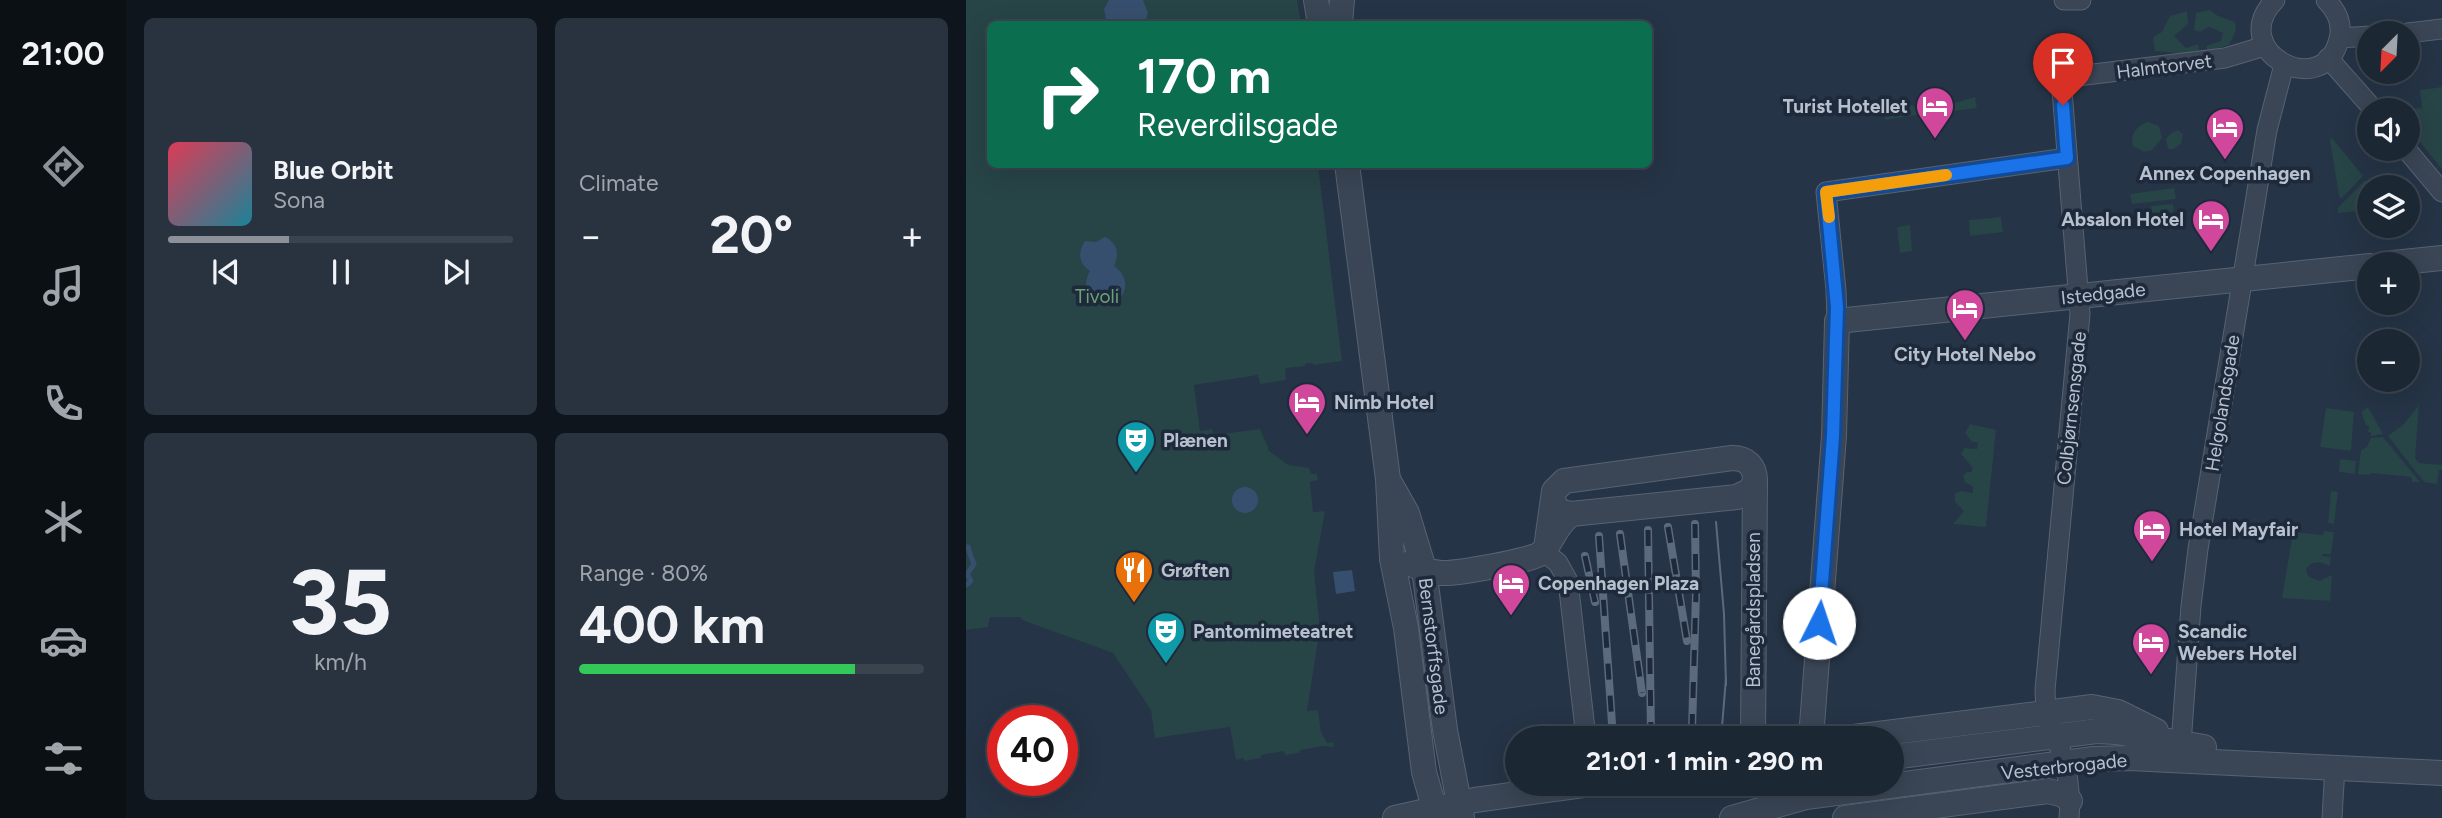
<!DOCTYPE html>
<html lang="en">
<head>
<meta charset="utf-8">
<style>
	body { margin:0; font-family:Figtree,sans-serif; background:#293340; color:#f1f3f6; height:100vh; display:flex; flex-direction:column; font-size:26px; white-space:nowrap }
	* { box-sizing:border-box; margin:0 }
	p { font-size:23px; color:#a0a5ac }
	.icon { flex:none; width:38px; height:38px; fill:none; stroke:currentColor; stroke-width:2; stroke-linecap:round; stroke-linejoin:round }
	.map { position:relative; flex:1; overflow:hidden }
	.panel { display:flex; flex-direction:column; gap:18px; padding:18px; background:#0f151d; width:840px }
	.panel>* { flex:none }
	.banner { position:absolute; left:21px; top:21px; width:665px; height:147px; border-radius:10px; box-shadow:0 7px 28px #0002,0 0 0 2px #3a444f; background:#0b6e4f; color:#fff; overflow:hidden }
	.needle { width:46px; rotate:204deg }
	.tools { position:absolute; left:1391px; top:21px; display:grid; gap:14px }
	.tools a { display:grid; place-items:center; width:63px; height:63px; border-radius:50%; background:#1c2734; box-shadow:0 7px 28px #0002,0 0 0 2px #3a444f; font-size:35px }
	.speed { position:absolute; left:21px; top:705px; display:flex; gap:14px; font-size:35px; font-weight:700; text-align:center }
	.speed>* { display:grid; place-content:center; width:91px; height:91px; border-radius:50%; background:#1c2734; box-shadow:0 7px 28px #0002,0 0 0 2px #3a444f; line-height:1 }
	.speed .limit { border:10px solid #d22; background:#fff; color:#111 }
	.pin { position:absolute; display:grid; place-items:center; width:60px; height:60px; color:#fff; margin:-72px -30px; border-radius:50% 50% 50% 0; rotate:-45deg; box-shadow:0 0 7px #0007 }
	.pin .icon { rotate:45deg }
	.me { position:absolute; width:77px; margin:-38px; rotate:4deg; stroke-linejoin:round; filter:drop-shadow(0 0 5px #0008) }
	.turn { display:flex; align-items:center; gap:24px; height:147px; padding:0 35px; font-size:32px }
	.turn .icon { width:91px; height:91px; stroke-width:2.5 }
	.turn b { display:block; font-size:49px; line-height:60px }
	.big { font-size:52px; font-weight:700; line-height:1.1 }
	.panel .widget { flex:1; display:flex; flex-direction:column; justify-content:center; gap:10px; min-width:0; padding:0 24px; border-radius:10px; background:#293340 }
	.panel .dial { align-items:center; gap:0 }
	.dial b { font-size:91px; line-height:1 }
	.song { display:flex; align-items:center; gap:21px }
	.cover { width:84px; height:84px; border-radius:10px; background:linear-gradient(135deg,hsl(350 70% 55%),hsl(190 70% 35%)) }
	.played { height:7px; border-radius:4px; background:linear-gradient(90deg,#8c9099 35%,#3a444f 35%) }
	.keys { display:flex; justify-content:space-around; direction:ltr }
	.heat { display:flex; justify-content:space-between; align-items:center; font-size:38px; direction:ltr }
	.charge { height:10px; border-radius:5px; background:linear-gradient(90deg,#34c759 80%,#3a444f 0) }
	.panel .tiles { flex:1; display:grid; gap:18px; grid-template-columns:repeat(2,1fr) }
	.trip { position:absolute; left:539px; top:726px; width:399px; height:70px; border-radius:35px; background:#1c2734; box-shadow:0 7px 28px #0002,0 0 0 2px #3a444f; font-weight:700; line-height:70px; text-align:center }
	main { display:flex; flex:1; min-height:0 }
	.tab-bar { display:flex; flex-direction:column; width:126px; justify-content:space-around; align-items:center; background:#0b1015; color:#a0a5ac }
	.tab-bar .icon { width:49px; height:49px }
	.tab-bar .current { color:#8c9099 }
	.tab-bar b { font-size:32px; color:#f1f3f6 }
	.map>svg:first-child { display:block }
	.green { fill:#274447 }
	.water { fill:#374f6e }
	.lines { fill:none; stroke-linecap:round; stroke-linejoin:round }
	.stream { stroke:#374f6e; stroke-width:5 }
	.minor-casing { stroke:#586372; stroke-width:21 }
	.tertiary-casing { stroke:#586372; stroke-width:26 }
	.minor { stroke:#3a4555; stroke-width:19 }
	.tertiary { stroke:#3a4555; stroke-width:24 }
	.tram { stroke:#5b6a7d; stroke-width:2 }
	.rail-casing { stroke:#5b6a7d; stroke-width:8 }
	.rail { stroke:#1e2a3b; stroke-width:5; stroke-dasharray:16; stroke-linecap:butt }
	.route-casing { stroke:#114b97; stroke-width:18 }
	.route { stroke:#1a73e8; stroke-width:12 }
	.slow { stroke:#f59e0b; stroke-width:12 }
	.labels { text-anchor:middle; stroke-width:7; stroke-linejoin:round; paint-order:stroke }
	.street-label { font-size:19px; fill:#b7c1ce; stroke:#1e2a3b }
	.poi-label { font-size:19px; font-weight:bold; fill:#b7c1ce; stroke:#1e2a3b; text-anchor:start }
	.park-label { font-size:19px; fill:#6ca278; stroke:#1e2a3b }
</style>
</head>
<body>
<main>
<nav class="tab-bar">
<b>21:00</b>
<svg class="icon current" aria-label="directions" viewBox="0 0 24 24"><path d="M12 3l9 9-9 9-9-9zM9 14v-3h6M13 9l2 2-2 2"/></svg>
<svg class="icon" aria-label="music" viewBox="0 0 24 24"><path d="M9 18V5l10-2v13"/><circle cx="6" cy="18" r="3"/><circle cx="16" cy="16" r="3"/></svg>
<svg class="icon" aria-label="phone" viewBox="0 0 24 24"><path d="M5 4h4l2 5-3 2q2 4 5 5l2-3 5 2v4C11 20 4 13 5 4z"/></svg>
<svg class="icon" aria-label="climate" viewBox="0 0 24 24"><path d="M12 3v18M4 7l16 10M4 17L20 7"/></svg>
<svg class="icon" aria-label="car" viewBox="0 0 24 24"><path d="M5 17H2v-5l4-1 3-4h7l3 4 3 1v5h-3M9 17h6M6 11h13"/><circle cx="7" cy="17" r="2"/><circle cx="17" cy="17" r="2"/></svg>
<svg class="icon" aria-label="filters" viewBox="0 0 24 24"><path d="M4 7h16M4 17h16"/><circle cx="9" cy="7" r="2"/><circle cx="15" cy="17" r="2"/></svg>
</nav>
<section class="panel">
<div class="tiles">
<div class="widget">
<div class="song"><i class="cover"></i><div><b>Blue Orbit</b><p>Sona</p></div></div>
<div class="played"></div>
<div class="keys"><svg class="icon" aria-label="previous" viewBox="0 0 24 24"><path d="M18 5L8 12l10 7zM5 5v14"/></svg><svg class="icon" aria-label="pause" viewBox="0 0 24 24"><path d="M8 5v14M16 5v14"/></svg><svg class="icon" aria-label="next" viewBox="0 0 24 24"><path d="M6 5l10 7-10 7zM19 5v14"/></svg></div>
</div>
<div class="widget"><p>Climate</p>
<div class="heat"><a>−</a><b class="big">20°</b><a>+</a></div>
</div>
<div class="widget dial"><b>35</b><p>km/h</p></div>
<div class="widget"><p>Range · 80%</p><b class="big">400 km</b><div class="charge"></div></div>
</div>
</section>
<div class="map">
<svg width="1476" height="818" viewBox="0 0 1476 818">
	<rect width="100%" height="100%" fill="#253446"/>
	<g class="green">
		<path d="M 0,0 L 331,0 L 335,24 L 24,24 L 24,164 L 352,165 L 376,361 L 347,365 L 347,363 L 339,364 L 339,366 L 319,368 L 320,380 L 294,384 L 292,375 L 228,385 L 234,431 L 246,429 L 248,435 L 294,429 L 302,447 L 302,450 L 322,465 L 343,468 L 345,474 L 351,474 L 352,480 L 344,482 L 347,512 L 359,511 L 348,572 L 354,628 L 341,711 L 352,710 L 355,732 L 361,743 L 367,742 L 368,747 L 357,746 L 335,750 L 333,753 L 319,755 L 318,751 L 295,755 L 295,758 L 278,761 L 278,758 L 270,760 L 264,727 L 189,738 L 185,710 L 147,653 L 56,620 L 54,617 L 24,617 L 22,627 L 0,630 Z"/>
		<path d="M 1244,10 L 1252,16 L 1269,22 L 1270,30 L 1263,45 L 1242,51 L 1240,46 L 1255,41 L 1257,33 L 1243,27 L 1234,32 L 1228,30 L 1230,13 Z"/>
		<path d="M 1221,11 L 1222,24 L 1208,36 L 1220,48 L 1232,44 L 1233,52 L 1221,54 L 1189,51 L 1187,37 L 1196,32 L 1204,16 Z"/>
		<path d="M 1476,87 L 1476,169 L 1442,127 L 1442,110 L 1432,110 L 1456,108 L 1454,90 Z"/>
		<path d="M 1009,97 L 1011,108 L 973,113 L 972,108 Z"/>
		<path d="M 942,102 L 957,114 L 919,120 L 917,104 Z"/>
		<path d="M 1182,122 L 1193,126 L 1196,138 L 1186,150 L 1178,152 L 1167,146 C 1163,135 1171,125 1182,122 Z"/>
		<path d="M 1212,130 L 1217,134 L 1215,144 L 1208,149 L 1202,149 L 1200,139 L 1204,134 Z"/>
		<path d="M 1366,138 L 1397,176 L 1375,199 L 1373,196 L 1364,140 Z"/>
		<path d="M 1399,180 L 1407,187 L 1404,187 L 1403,210 L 1372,213 L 1372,208 Z"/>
		<path d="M 1208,188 L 1210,199 L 1166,204 L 1164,194 Z"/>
		<path d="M 1207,204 L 1208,213 L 1186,216 L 1185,206 Z"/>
		<path d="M 1035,217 L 1037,232 L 1004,236 L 1003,220 Z"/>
		<path d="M 944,225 L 946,251 L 934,253 L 931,227 Z"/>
		<path d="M 1453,405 L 1449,458 L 1453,463 L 1476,465 L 1476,470 L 1473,470 L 1471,484 L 1458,482 L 1422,436 L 1437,425 Z"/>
		<path d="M 1402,407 L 1417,434 L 1405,436 L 1405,432 L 1402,432 L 1403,426 L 1400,425 L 1395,412 Z"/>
		<path d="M 1360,408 L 1388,412 L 1385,451 L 1354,447 Z"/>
		<path d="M 1004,424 L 1030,430 L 1020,527 L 987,524 L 998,511 L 989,502 L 989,493 L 995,491 L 1007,493 L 1007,487 L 999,482 L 997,476 L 1001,472 L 1006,472 L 1006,467 L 995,454 L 998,448 L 1011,449 L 1012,442 L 1006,442 L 999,433 Z"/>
		<path d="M 1417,437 L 1454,482 L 1446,482 L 1445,477 L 1405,473 L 1404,475 L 1392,474 L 1395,450 L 1401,447 L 1405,438 Z"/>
		<path d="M 1374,459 L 1390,461 L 1389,474 L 1373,472 Z"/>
		<path d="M 1365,491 L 1372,492 L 1368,524 L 1362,523 Z"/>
		<path d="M 1358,531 L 1368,532 L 1365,554 L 1356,554 L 1356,556 L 1365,557 L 1364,566 C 1355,561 1345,560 1340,570 L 1342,576 L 1353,581 L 1366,575 L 1364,601 L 1316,598 L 1327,532 L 1357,535 Z"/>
	</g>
	<g class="water">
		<path d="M 143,0 L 177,0 L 182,13 L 178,24 L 141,24 L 138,9 Z"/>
		<path d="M 139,237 C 151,243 154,254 148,266 C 160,274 163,287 154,299 C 133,314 111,293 124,271 C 113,264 111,253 119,241 L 130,242 Z"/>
		<circle cx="279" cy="500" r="13"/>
		<path d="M 386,570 L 389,591 L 370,594 L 367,572 Z"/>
	</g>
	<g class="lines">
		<g class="stream">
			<path d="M 2,547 L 5,557"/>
			<path d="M 0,585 L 5,581 L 1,574 L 8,564 L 6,559"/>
		</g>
		<defs>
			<g id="minor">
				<path d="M 1098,0 L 1115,0"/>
				<path d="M 1309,0 C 1259,51 1358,103 1373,39 C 1377,24 1371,11 1360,0"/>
				<path d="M 1442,33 L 1476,29"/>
				<path d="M 1374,38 L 1404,36"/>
				<path d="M 1362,58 L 1408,110"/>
				<path d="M 1440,149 L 1476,192"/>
				<path d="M 871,321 L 870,290 L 860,192 L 1101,158"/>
				<path d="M 577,551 L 592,563 L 602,581 L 620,738"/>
				<path d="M 1215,744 L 1225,606 L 1232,549 L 1301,130 L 1318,65"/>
				<path d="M 1103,818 L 1104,801 L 1100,764 L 1080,713 L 1079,690 L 1114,314 L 1095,78 L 1259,58 L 1299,46"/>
				<path d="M 1366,818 L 1369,766"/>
			</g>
			<g id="tertiary">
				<path d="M 350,0 L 354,24"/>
				<path d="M 374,24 L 376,0"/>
				<path d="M 381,164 L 422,479 L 426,559 L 440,628 L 458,772 L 471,818"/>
				<path d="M 1418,264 L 1476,258"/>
				<path d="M 424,483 L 441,513 L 458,569 L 479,730 L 496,818"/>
				<path d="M 591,508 L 596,512 L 605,514 L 771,497 L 785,490 L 789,481"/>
				<path d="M 580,548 L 588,491 L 598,481 L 766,458 C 781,458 789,466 789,481 L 787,738"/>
				<path d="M 444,563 C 453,569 464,572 475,573 C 489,574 566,561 575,553 C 587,543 588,527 605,514"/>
				<path d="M 845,738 L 868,436 L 871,321 L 1404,266"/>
				<path d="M 880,738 L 1126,707 L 1152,712 L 1190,731"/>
				<path d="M 926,757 L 1131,731 L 1150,732 L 1238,747"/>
				<path d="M 429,818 L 509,800 L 625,784"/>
				<path d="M 766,818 L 840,797 L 1128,759 L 1163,758 L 1476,773"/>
				<path d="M 879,818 L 1082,791 L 1098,795 L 1104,801"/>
			</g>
		</defs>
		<use href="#minor" class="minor-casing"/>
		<use href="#tertiary" class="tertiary-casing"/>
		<use href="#minor" class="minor"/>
		<use href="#tertiary" class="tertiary"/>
		<g class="tram">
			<path d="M 750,522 L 758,614 L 760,685"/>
			<path d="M 756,727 L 760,678"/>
		</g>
		<defs>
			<g id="rail">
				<path d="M 702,527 L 721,641"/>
				<path d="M 682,530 L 685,734"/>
				<path d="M 654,534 L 676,693"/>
				<path d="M 633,536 L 647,738"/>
				<path d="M 619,556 L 629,602"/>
				<path d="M 726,730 L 730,593 L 729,524"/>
			</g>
		</defs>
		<use href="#rail" class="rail-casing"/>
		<use href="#rail" class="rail"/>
	</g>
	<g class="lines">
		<defs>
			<path id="route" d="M 853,623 L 867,436 L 871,307 L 860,192 L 1101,158 L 1097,105"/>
		</defs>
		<use href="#route" class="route-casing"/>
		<use href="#route" class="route"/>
		<path class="slow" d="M 863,217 L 860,192 L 980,175"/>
	</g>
	<defs>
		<symbol id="hotel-pin" viewBox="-11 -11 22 30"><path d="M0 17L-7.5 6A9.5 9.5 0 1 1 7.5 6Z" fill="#d1479c" stroke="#1e2a3b"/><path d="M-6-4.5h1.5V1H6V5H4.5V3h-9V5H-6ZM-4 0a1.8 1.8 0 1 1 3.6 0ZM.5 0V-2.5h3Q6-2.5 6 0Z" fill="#fff"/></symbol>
		<symbol id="theatre-pin" viewBox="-11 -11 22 30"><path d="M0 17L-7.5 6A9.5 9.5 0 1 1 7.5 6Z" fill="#0f9aa8" stroke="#1e2a3b"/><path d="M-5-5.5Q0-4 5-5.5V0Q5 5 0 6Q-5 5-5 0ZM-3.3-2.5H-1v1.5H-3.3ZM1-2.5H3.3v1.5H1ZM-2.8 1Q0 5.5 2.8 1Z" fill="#fff"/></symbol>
		<symbol id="restaurant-pin" viewBox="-11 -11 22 30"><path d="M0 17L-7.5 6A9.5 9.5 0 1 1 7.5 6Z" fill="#e8710a" stroke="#1e2a3b"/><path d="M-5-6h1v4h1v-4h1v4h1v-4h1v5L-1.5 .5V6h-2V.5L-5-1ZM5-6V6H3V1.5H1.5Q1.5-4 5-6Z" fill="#fff"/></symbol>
	</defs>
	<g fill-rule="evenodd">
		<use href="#hotel-pin" x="947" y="84" width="44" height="60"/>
		<use href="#hotel-pin" x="1237" y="105" width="44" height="60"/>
		<use href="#hotel-pin" x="1223" y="197" width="44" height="60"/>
		<use href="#hotel-pin" x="977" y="286" width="44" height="60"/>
		<use href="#hotel-pin" x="319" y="380" width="44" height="60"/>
		<use href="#theatre-pin" x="148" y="418" width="44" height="60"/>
		<use href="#hotel-pin" x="1164" y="507" width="44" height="60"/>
		<use href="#restaurant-pin" x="146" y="548" width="44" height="60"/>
		<use href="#hotel-pin" x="523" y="561" width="44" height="60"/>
		<use href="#theatre-pin" x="178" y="609" width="44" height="60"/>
		<use href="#hotel-pin" x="1163" y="620" width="44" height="60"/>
	</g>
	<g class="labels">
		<g class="street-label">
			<text transform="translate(1198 66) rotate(-7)" y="7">Halmtorvet</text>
			<text transform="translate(1137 293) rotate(-6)" y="7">Istedgade</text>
			<text transform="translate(1256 403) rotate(-81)" y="7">Helgolandsgade</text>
			<text transform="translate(1105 408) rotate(-84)" y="7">Colbjørnsensgade</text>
			<text transform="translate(787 610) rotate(-90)" y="7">Banegårdspladsen</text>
			<text transform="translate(468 646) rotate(83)" y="7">Bernstorffsgade</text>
			<text transform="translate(1098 766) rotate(-6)" y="7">Vesterbrogade</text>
		</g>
		<g class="poi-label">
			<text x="942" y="113" text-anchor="end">Turist Hotellet</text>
			<text x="1259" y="180" text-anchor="middle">Annex Copenhagen</text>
			<text x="1218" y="226" text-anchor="end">Absalon Hotel</text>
			<text x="999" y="361" text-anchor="middle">City Hotel Nebo</text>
			<text x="368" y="409">Nimb Hotel</text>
			<text x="197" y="447">Plænen</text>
			<text x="1213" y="536">Hotel Mayfair</text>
			<text x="195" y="577">Grøften</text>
			<text x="572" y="590">Copenhagen Plaza</text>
			<text x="227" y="638">Pantomimeteatret</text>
			<text x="1212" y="638">Scandic<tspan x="1212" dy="22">Webers Hotel</tspan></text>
		</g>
		<g class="park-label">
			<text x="131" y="303">Tivoli</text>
		</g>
	</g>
</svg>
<div class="tools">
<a><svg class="needle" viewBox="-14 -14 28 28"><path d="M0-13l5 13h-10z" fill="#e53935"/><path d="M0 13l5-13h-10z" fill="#a0a5ac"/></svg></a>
<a><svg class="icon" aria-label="sound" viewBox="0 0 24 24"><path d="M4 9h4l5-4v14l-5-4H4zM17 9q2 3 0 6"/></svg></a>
<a><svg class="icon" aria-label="layers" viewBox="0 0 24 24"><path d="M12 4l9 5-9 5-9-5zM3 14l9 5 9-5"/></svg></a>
<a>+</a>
<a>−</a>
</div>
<div class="speed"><div class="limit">40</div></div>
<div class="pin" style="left:1097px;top:105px;background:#d93025"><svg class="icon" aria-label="arrive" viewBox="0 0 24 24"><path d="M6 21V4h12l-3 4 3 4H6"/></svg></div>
<svg class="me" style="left:853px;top:623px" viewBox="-20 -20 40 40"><circle r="19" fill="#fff"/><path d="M0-13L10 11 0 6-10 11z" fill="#1a73e8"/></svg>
<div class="trip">21:01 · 1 min · 290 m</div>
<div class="banner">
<div class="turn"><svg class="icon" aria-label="right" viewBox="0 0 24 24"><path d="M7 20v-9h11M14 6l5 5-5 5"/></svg><div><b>170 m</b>Reverdilsgade</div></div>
</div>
</div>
</main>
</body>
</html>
